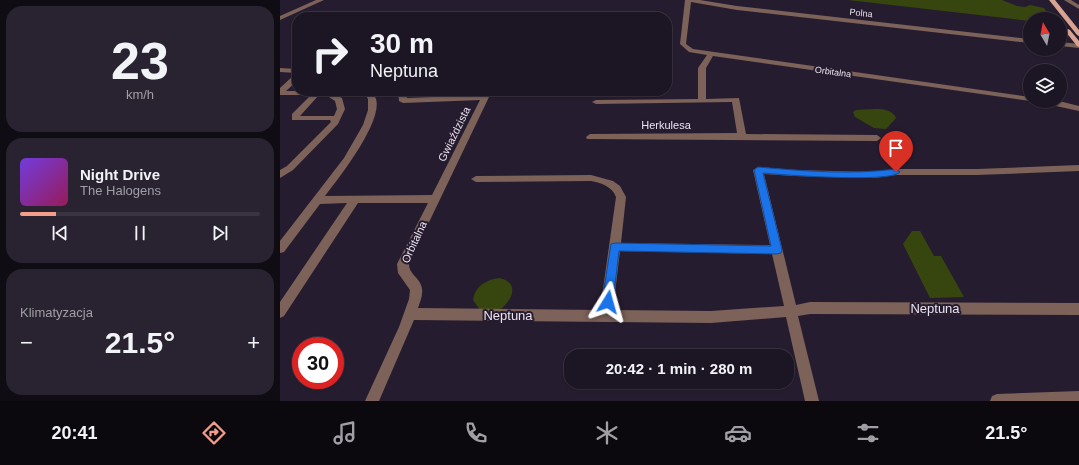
<!DOCTYPE html>
<html lang="pl">
<head>
<meta charset="utf-8">
<style>
	body { margin:0; font-family:Helvetica,sans-serif; background:#292230; color:#f1f3f6; height:100vh; display:flex; flex-direction:column; font-size:15px; white-space:nowrap }
	* { box-sizing:border-box; margin:0 }
	p { font-size:13px; color:#a09fa6 }
	.icon { flex:none; width:22px; height:22px; fill:none; stroke:currentColor; stroke-width:2; stroke-linecap:round; stroke-linejoin:round }
	.map { position:relative; flex:1; overflow:hidden }
	.side { display:flex; flex-direction:column; gap:6px; padding:6px; background:#0f0c13; width:280px }
	.side>* { flex:none }
	.hud { position:absolute; left:12px; top:12px; width:380px; height:84px; border-radius:16px; box-shadow:0 1px 3px #0004,0 0 0 1px #3a3441; background:#1c1523; color:#f1f3f6; overflow:hidden }
	.needle { width:26px; rotate:350deg }
	.tools { position:absolute; left:743px; top:12px; display:grid; gap:8px }
	.tools a { display:grid; place-items:center; width:44px; height:44px; border-radius:50%; background:#1c1523; box-shadow:0 1px 3px #0004,0 0 0 1px #3a3441; font-size:20px }
	.speed { position:absolute; left:12px; top:337px; display:flex; gap:8px; font-size:20px; font-weight:700; text-align:center }
	.speed>* { display:grid; place-content:center; width:52px; height:52px; border-radius:50%; background:#1c1523; box-shadow:0 1px 3px #0004,0 0 0 1px #3a3441; line-height:1 }
	.speed .limit { border:6px solid #d22; background:#fff; color:#111 }
	.pin { position:absolute; display:grid; place-items:center; width:34px; height:34px; color:#fff; margin:-41px -17px; border-radius:50% 50% 50% 0; rotate:-45deg; box-shadow:0 0 4px #0007 }
	.pin .icon { rotate:45deg }
	.me { position:absolute; width:44px; margin:-22px; rotate:8deg; stroke-linejoin:round; filter:drop-shadow(0 0 3px #0008) }
	.turn { display:flex; align-items:center; gap:14px; height:84px; padding:0 12px; font-size:18px }
	.turn .icon { width:52px; height:52px; stroke-width:2.5 }
	.turn b { display:block; font-size:28px; line-height:34px }
	.big { font-size:30px; font-weight:700; line-height:1.1 }
	.side .card { flex:1; display:flex; flex-direction:column; justify-content:center; gap:6px; min-width:0; padding:0 14px; border-radius:16px; background:#292230 }
	.side .dial { align-items:center; gap:0 }
	.dial b { font-size:52px; line-height:1 }
	.song { display:flex; align-items:center; gap:12px }
	.cover { width:48px; height:48px; border-radius:6px; background:linear-gradient(135deg,hsl(260 70% 55%),hsl(330 70% 35%)) }
	.played { height:4px; border-radius:2px; background:linear-gradient(90deg,#f49e89 15%,#3a3441 15%) }
	.keys { display:flex; justify-content:space-around; direction:ltr }
	.heat { display:flex; justify-content:space-between; align-items:center; font-size:22px; direction:ltr }
	.trip { position:absolute; left:284px; top:349px; width:230px; height:40px; border-radius:16px; background:#1c1523; box-shadow:0 1px 3px #0004,0 0 0 1px #3a3441; font-weight:700; line-height:40px; text-align:center }
	.tabs { display:flex; height:64px; justify-content:space-around; align-items:center; background:#0b080e; color:#a09fa6 }
	.tabs .icon { width:28px; height:28px }
	.tabs .on { color:#f49e89 }
	.tabs b { font-size:18px; color:#f1f3f6 }
	main { display:flex; flex:1; min-height:0 }
	.map>svg:first-child { display:block }
	.green { fill:#37460e }
	.lines { fill:none; stroke-linecap:round; stroke-linejoin:round }
	.minor { fill:#7c6259; fill-rule:evenodd }
	.major { fill:#d9a391; fill-rule:evenodd }
	.route { fill:#1a73e8; stroke:#114b97 }
	.labels { text-anchor:middle; stroke-width:4; stroke-linejoin:round; paint-order:stroke }
	.far-street-label { font-size:9px; fill:#eae3f0; stroke:#261c2f }
	.street-label { font-size:11px; fill:#eae3f0; stroke:#261c2f }
	.near-street-label { font-size:13px; fill:#eae3f0; stroke:#261c2f }
</style>
</head>
<body>
<main>
<section class="side">
<div class="card dial"><b>23</b><p>km/h</p></div>
<div class="card">
<div class="song"><i class="cover"></i><div><b>Night Drive</b><p>The Halogens</p></div></div>
<div class="played"></div>
<div class="keys"><svg class="icon" aria-label="previous" viewBox="0 0 24 24"><path d="M18 5L8 12l10 7zM5 5v14"/></svg><svg class="icon" aria-label="pause" viewBox="0 0 24 24"><path d="M8 5v14M16 5v14"/></svg><svg class="icon" aria-label="next" viewBox="0 0 24 24"><path d="M6 5l10 7-10 7zM19 5v14"/></svg></div>
</div>
<div class="card"><p>Klimatyzacja</p>
<div class="heat"><a>−</a><b class="big">21.5°</b><a>+</a></div>
</div>
</section>
<div class="map">
<svg width="799" height="401" viewBox="0 0 799 401">
	<rect width="100%" height="100%" fill="#261c2f"/>
	<g class="green">
		<path d="M 568,0 L 722,0 L 737,6 L 745,7 L 750,5 L 764,8 L 772,19 L 750,19 L 750,21 Z"/>
		<path d="M 576,110 C 588,110 611,105 616,118 L 606,129 L 594,128 L 575,117 L 573,112 Z"/>
		<path d="M 632,231 L 640,231 L 654,256 L 661,256 L 684,297 L 650,298 L 623,244 Z"/>
		<path d="M 219,278 C 242,283 231,303 217,312 L 200,310 L 193,300 C 195,286 206,280 219,278 Z"/>
	</g>
	<g class="lines">
		<g class="minor">
			<path d="M 36,0 L 44,0 L 0,20 L 0,16 Z"/>
			<path d="M 405,0 L 420,0 L 457,6 L 750,39 L 750,43 L 457,10 L 411,2 L 406,44 L 413,49 L 750,97 L 750,101 L 751,101 L 750,101 L 433,56 L 426,68 L 426,99 L 459,98 L 466,134 L 597,135 L 601,138 L 597,141 L 307,139 L 306,137 L 310,134 L 457,133 L 452,102 L 316,104 L 312,102 L 316,100 L 418,99 L 418,68 L 427,55 L 409,52 L 400,44 Z"/>
			<path d="M 784,0 L 791,0 L 799,5 L 799,9 Z"/>
			<path d="M 780,42 L 799,44 L 799,48 L 780,46 Z"/>
			<path d="M 0,68 L 17,69 L 17,73 L 0,72 Z"/>
			<path d="M 14,75 L 17,75 L 17,81 L 6,91 L 49,91 L 62,98 L 65,109 L 58,124 L 13,170 L 0,178 L 0,170 L 7,166 L 51,122 L 50,120 L 12,120 L 12,114 L 31,95 L 0,95 L 0,88 ZM 39,95 L 46,95 L 55,101 L 57,109 L 54,116 L 20,116 Z"/>
			<path d="M 83,91 L 91,91 C 92,93 95,96 96,99 C 103,122 59,178 45,196 L 152,195 L 200,100 L 123,103 L 119,101 L 118,91 L 126,91 L 127,98 L 205,95 L 209,97 L 129,264 C 129,275 141,278 142,289 C 143,296 140,302 138,308 L 320,310 L 336,197 C 332,186 321,183 311,181 L 196,182 L 191,179 L 196,176 L 311,175 L 333,181 L 340,186 L 346,197 L 341,243 L 490,245 L 473,170 L 478,167 L 513,170 L 595,172 L 616,169 L 697,169 L 799,165 L 799,171 L 697,175 L 616,175 L 595,178 L 513,176 L 484,174 L 516,305 L 530,302 L 799,303 L 799,315 L 530,314 L 518,316 L 539,401 L 525,401 L 506,317 L 431,323 L 134,320 L 99,401 L 85,401 L 119,327 L 129,299 L 130,290 L 118,273 L 117,264 L 148,203 L 78,203 L 4,316 L 0,318 L 0,302 L 67,203 L 40,204 L 4,252 L 0,253 L 0,241 L 64,158 L 83,125 L 88,110 L 88,99 ZM 340,251 L 492,254 L 504,306 L 431,311 L 333,310 Z"/>
			<path d="M 761,101 L 779,101 L 799,106 L 799,111 L 762,103 Z"/>
			<path d="M 799,391 L 799,401 L 710,401 L 712,396 L 717,394 Z"/>
		</g>
		<g class="major">
			<path d="M 769,0 L 775,0 L 799,30 L 799,36 L 797,35 Z"/>
			<path d="M 788,29 L 790,30 L 799,41 L 799,47 L 797,46 L 785,31 Z"/>
		</g>
	</g>
	<path class="route" d="M 478,167 C 523,171 571,175 616,169 L 620,172 C 611,183 503,175 483,173 L 502,250 L 501,253 L 497,254 L 339,251 L 333,302 L 331,305 L 328,307 L 324,305 L 322,302 L 331,244 L 335,243 L 491,246 L 474,170 Z"/>
	<g class="labels">
		<g class="far-street-label">
			<text transform="translate(581 13) rotate(6)" y="3">Polna</text>
			<text transform="translate(553 72) rotate(8)" y="3">Orbitalna</text>
		</g>
		<g class="street-label">
			<text x="386" y="129">Herkulesa</text>
			<text transform="translate(174 134) rotate(-64)" y="4">Gwiaździsta</text>
			<text transform="translate(134 242) rotate(-65)" y="4">Orbitalna</text>
		</g>
		<g class="near-street-label">
			<text x="655" y="313">Neptuna</text>
			<text x="228" y="320">Neptuna</text>
		</g>
	</g>
</svg>
<div class="tools">
<a><svg class="needle" viewBox="-14 -14 28 28"><path d="M0-13l5 13h-10z" fill="#e53935"/><path d="M0 13l5-13h-10z" fill="#a09fa6"/></svg></a>
<a><svg class="icon" aria-label="layers" viewBox="0 0 24 24"><path d="M12 4l9 5-9 5-9-5zM3 14l9 5 9-5"/></svg></a>
</div>
<div class="speed"><div class="limit">30</div></div>
<div class="pin" style="left:616px;top:172px;background:#d93025"><svg class="icon" aria-label="arrive" viewBox="0 0 24 24"><path d="M6 21V4h12l-3 4 3 4H6"/></svg></div>
<svg class="me" style="left:328px;top:302px" viewBox="-20 -20 40 40"><path d="M0-17L14 15 0 8-14 15z" fill="#1a73e8" stroke="#fff" stroke-width="4"/></svg>
<div class="trip">20:42 · 1 min · 280 m</div>
<div class="hud">
<div class="turn"><svg class="icon" aria-label="right" viewBox="0 0 24 24"><path d="M7 20v-9h11M14 6l5 5-5 5"/></svg><div><b>30 m</b>Neptuna</div></div>
</div>
</div>
</main>
<nav class="tabs">
<b>20:41</b>
<svg class="icon on" aria-label="directions" viewBox="0 0 24 24"><path d="M12 3l9 9-9 9-9-9zM9 14v-3h6M13 9l2 2-2 2"/></svg>
<svg class="icon" aria-label="music" viewBox="0 0 24 24"><path d="M9 18V5l10-2v13"/><circle cx="6" cy="18" r="3"/><circle cx="16" cy="16" r="3"/></svg>
<svg class="icon" aria-label="phone" viewBox="0 0 24 24"><path d="M5 4h4l2 5-3 2q2 4 5 5l2-3 5 2v4C11 20 4 13 5 4z"/></svg>
<svg class="icon" aria-label="climate" viewBox="0 0 24 24"><path d="M12 3v18M4 7l16 10M4 17L20 7"/></svg>
<svg class="icon" aria-label="car" viewBox="0 0 24 24"><path d="M5 17H2v-5l4-1 3-4h7l3 4 3 1v5h-3M9 17h6M6 11h13"/><circle cx="7" cy="17" r="2"/><circle cx="17" cy="17" r="2"/></svg>
<svg class="icon" aria-label="filters" viewBox="0 0 24 24"><path d="M4 7h16M4 17h16"/><circle cx="9" cy="7" r="2"/><circle cx="15" cy="17" r="2"/></svg>
<b>21.5°</b>
</nav>
</body>
</html>
